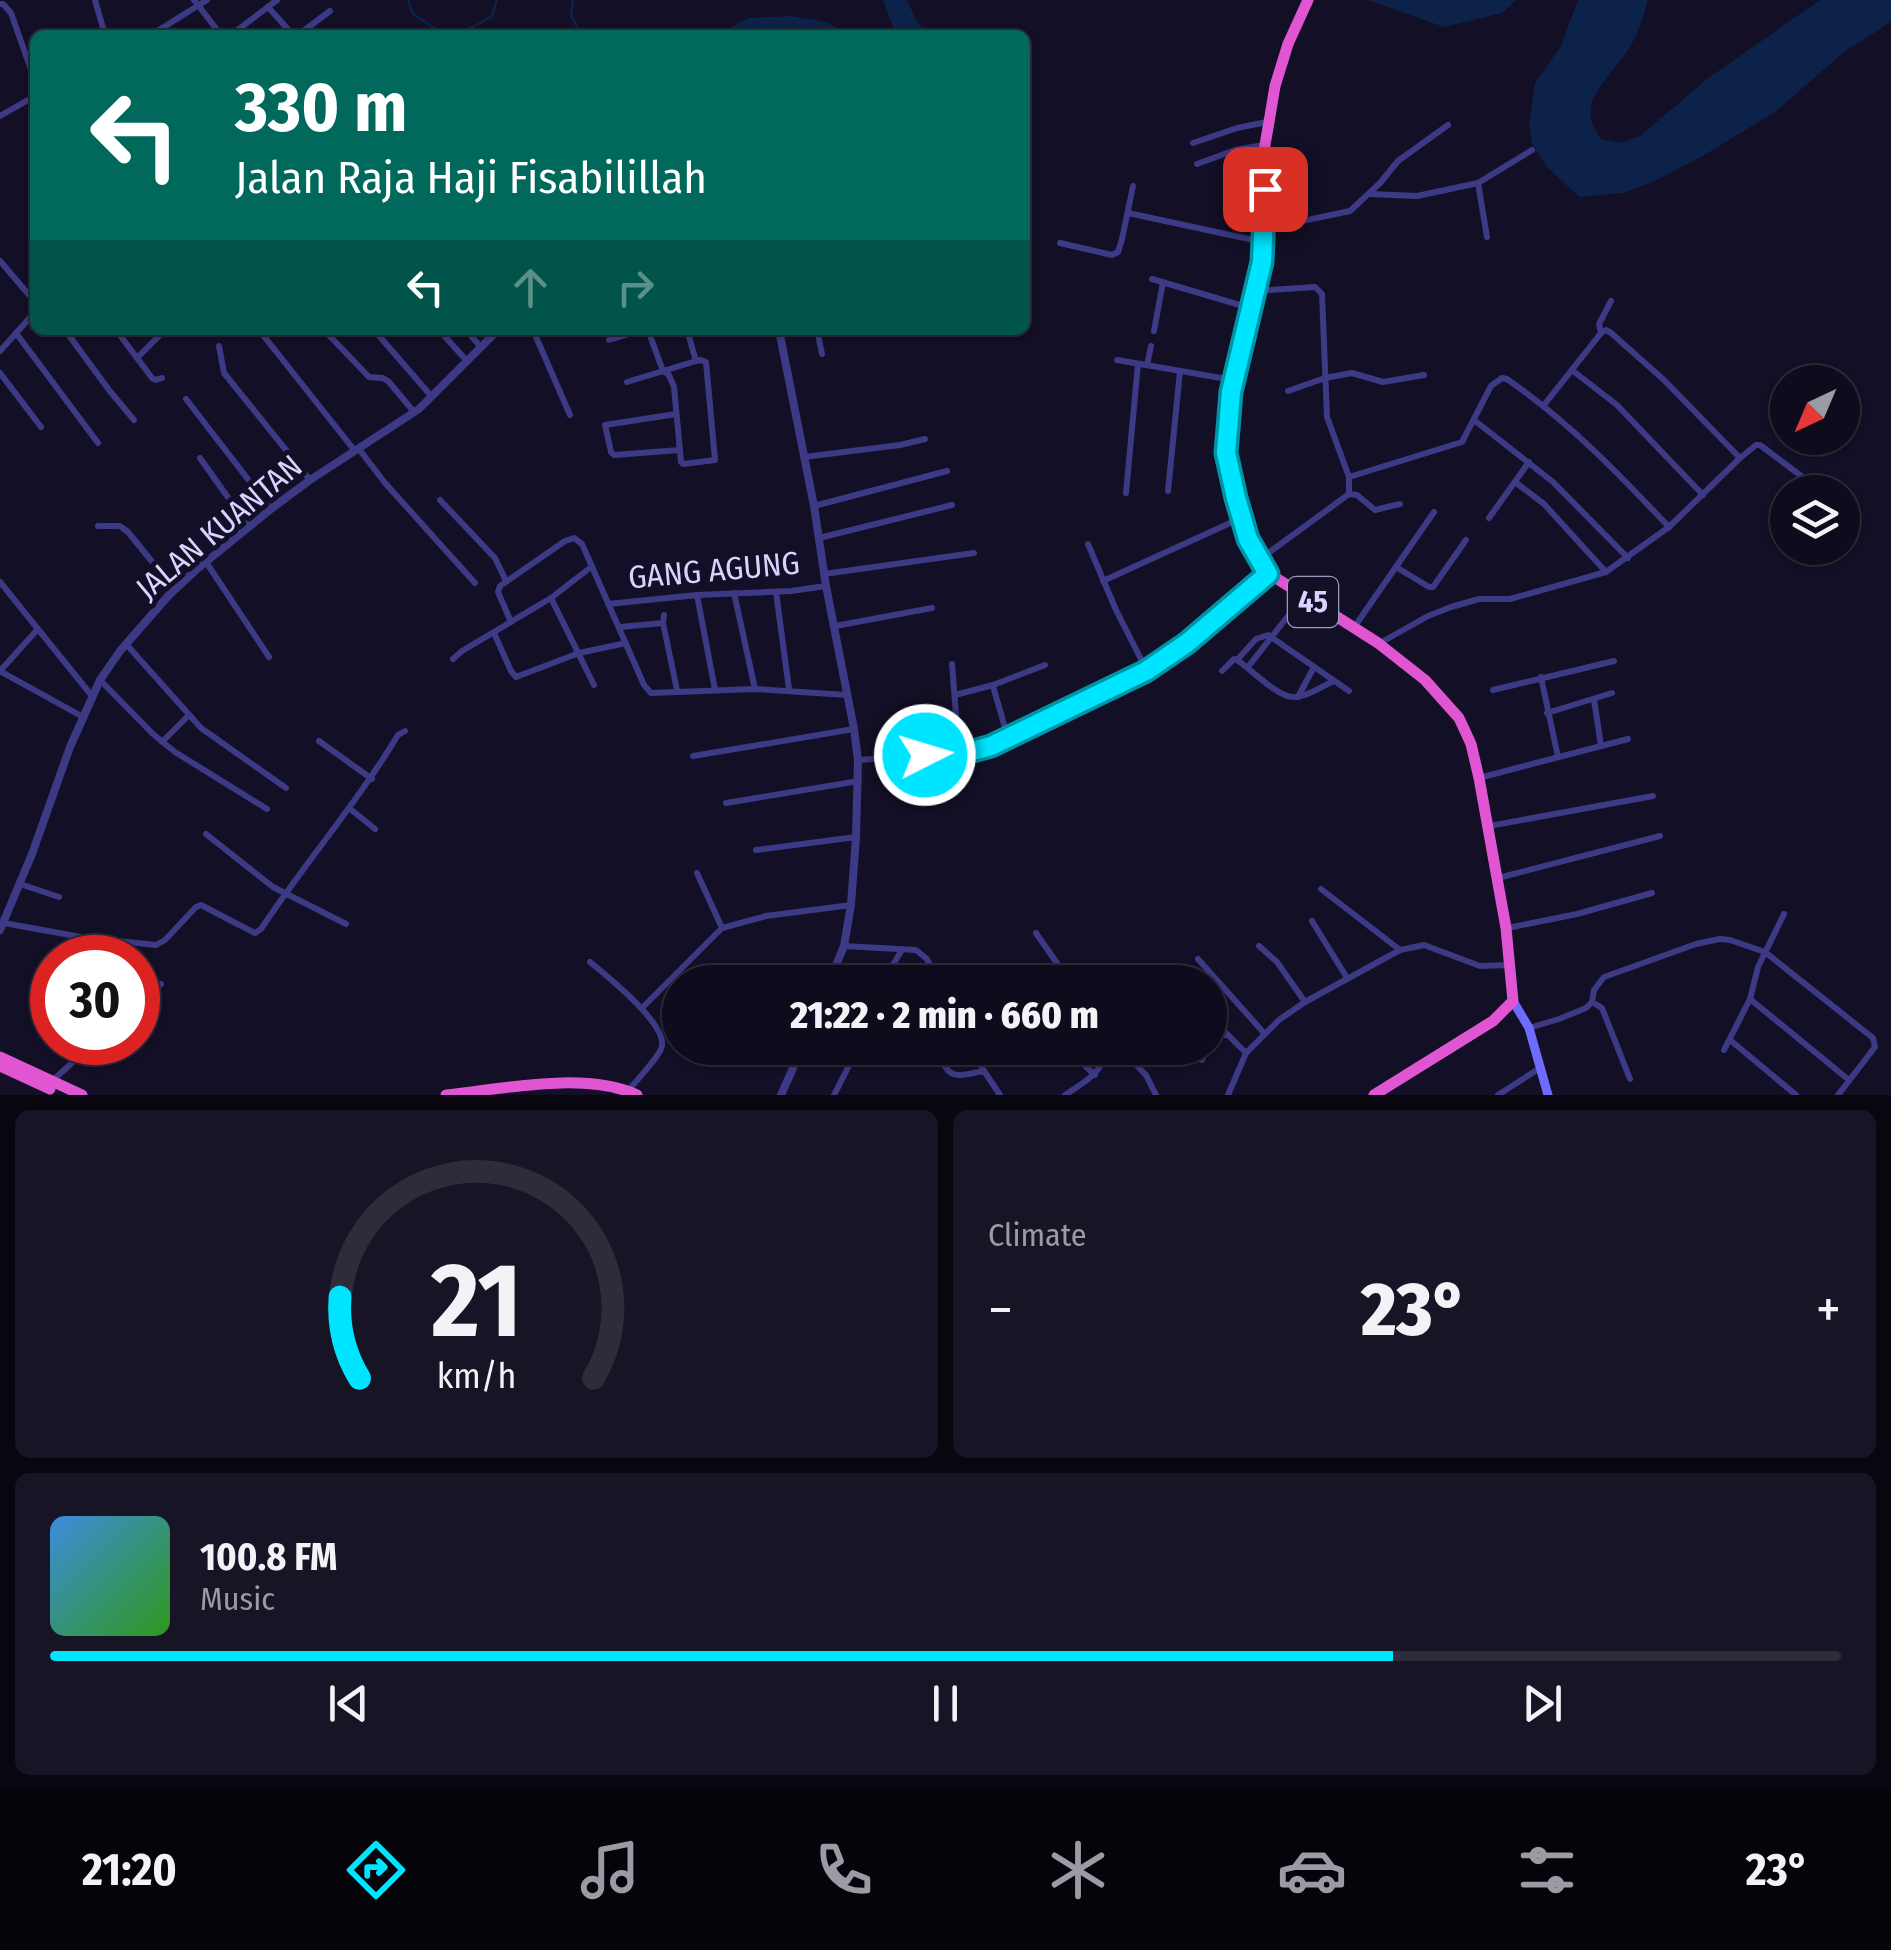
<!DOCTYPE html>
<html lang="en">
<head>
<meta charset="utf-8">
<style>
	body { margin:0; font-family:"Fira Sans Condensed",sans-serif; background:#171425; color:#f1f3f6; height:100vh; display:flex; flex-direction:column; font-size:38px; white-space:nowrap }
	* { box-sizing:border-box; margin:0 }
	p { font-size:32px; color:#9b9ba3 }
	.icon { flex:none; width:55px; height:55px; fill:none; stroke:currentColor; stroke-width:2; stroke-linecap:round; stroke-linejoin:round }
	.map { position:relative; height:1095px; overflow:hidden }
	.side { display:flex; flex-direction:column; gap:15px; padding:15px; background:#08060f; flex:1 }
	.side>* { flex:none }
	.banner { position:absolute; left:30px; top:30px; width:1000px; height:305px; border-radius:15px; box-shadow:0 2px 8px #0004,0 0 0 2px #2e2b3b; background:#00695c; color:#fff; overflow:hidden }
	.needle { width:65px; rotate:224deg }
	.buttons { position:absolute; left:1770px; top:365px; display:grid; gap:20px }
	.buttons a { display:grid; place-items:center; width:90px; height:90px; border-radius:50%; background:#0e0b1c; box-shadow:0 2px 8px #0004,0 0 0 2px #2e2b3b; font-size:50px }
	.speed { position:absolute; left:30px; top:935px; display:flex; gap:20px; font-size:50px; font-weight:700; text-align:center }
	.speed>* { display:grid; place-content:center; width:130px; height:130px; border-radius:50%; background:#0e0b1c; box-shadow:0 2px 8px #0004,0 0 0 2px #2e2b3b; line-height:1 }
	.speed .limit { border:15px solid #d22; background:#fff; color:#111 }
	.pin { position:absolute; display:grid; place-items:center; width:85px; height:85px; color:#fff; margin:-42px; border-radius:20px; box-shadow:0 5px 15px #0006 }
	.me { position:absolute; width:110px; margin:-55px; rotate:85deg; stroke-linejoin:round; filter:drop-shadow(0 0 8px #0008) }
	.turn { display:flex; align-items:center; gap:35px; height:210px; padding:0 40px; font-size:45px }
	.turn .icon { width:130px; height:130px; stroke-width:2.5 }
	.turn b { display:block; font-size:70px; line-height:85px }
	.lanes { display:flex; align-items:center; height:95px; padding:0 40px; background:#0003; justify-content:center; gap:50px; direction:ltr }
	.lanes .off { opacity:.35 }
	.big { font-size:75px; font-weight:800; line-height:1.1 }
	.side .widget { flex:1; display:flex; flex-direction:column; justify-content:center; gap:15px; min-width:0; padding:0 35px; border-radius:15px; background:#171425 }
	.side .dial { align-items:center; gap:0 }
	.dial svg { height:260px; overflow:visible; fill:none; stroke:#2e2b3b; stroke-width:7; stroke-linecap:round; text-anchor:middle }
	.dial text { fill:#f1f3f6; stroke:none }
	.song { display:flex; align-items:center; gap:30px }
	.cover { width:120px; height:120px; border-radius:15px; background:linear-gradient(135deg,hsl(210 70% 55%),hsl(110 70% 35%)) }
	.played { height:10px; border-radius:5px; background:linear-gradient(90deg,#00e5ff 75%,#2e2b3b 75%) }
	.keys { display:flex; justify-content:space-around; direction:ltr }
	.heat { display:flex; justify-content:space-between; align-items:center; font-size:55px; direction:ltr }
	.side .tiles { flex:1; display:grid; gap:15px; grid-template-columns:1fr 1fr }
	.widget:last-child { grid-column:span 2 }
	.trip { position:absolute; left:662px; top:965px; width:565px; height:100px; border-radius:50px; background:#0e0b1c; box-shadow:0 2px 8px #0004,0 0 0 2px #2e2b3b; font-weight:800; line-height:100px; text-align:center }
	.tab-bar { display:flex; height:160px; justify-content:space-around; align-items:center; background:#06040b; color:#9b9ba3 }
	.tab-bar .icon { width:70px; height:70px }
	.tab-bar .current { color:#00e5ff }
	.tab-bar b { font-size:45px; color:#f1f3f6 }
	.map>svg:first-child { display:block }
	.water { fill:#0c2248 }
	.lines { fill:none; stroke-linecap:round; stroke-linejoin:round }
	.stream { stroke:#0c2248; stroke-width:2.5 }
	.minor { stroke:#3d3a85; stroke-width:6 }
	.tertiary { stroke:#3d3a85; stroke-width:8 }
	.secondary { stroke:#6f6bff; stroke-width:9 }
	.trunk { stroke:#e055d1; stroke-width:11 }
	.route-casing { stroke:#0095a6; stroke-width:25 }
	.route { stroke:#00e5ff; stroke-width:18 }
	.labels { text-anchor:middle; stroke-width:10; stroke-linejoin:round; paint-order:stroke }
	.shield { fill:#130f26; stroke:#9e99be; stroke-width:2.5 }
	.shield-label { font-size:30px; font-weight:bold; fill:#d9d4ff }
	.street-label { font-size:32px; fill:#d9d4ff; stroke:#130f26 }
</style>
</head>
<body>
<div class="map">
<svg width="1891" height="1095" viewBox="0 0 1891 1095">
	<rect width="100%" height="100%" fill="#130f26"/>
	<g class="water">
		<path d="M 883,0 L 907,0 L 916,20 L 928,35 L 896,35 Z"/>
		<path d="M 1368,0 L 1516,0 L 1502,13 L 1444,27 Z"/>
		<path d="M 1578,0 L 1648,0 C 1643,18 1637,38 1626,53 C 1616,68 1593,90 1591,108 C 1589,120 1595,129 1601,139 L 1621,143 L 1640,136 L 1707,79 L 1820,0 L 1891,0 L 1891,22 L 1844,52 L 1775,112 L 1706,154 L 1655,181 L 1623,193 L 1579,197 L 1546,166 L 1532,143 L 1529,124 L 1535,83 L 1561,46 Z"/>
		<path d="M 792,16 C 809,20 833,19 843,35 L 706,35 L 711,31 L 728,29 L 748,18 Z"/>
	</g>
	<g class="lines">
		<g class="stream">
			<path d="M 408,0 L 413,14 L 443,34 C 462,33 477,26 492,16 L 497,0"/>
			<path d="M 573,0 L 571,16 L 582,35"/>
		</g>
		<g class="minor">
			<path d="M 95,0 L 105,35"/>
			<path d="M 194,0 L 221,35"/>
			<path d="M 0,4 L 3,4 L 11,13 L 35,81"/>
			<path d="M 268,7 L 293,35"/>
			<path d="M 151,35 L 207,0"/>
			<path d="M 231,35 L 277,0"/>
			<path d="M 298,35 L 330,11"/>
			<path d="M 0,116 L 35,96"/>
			<path d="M 1193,143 L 1237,128 L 1267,122"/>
			<path d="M 1197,164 L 1235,150 L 1264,145"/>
			<path d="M 1478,183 L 1487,237"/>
			<path d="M 1370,194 L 1417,196 L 1478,183 L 1532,150"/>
			<path d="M 1128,213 L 1263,242"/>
			<path d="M 1264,229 L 1350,211 L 1380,183 L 1398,161 L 1448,125"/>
			<path d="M 1060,243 L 1112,255 L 1118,252 L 1122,239 L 1133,186"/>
			<path d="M 0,261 L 35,302"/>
			<path d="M 1152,279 L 1250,308"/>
			<path d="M 1256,291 L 1315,287 L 1322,294 L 1327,417 L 1349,477 L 1349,494 L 1260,559"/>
			<path d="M 65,330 L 109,390 L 134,420"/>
			<path d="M 116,330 L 152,378 L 156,380 L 162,378"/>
			<path d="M 259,330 L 355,451"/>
			<path d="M 324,330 L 369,377 L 383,378 L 389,382 L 414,412"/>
			<path d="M 374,330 L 432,397"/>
			<path d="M 439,330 L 466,360"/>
			<path d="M 466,330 L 480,346"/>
			<path d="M 533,330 L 570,415"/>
			<path d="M 687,330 L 696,361"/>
			<path d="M 817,330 L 822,354"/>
			<path d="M 1154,331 L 1163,282"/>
			<path d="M 16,333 L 98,443"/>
			<path d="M 1601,333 L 1606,330 L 1610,332 L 1664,380 L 1740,458"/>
			<path d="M 609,340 L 642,330"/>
			<path d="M 219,346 L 224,373 L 310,480"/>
			<path d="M 0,351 L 35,312"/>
			<path d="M 137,358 L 160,335 L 161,330"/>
			<path d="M 1117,360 L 1233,380"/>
			<path d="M 1147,365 L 1151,346"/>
			<path d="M 1573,371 L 1617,405 L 1703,495"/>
			<path d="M 0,373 L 41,427"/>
			<path d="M 627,382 L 696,361 L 701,360 L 706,362 L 715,460 L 683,464 L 681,462 L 674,387 L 669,375 L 663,371 L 648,330"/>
			<path d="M 1288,391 L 1325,378 L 1352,373 L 1383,382 L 1424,375"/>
			<path d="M 186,399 L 271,509"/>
			<path d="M 1544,405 L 1601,333 L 1599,324 L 1611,301"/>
			<path d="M 676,414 L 605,425 L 611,452 L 614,455 L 680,450"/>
			<path d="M 1474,420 L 1553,482 L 1628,558"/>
			<path d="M 359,449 L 385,483 L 475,583"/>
			<path d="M 804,457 L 900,445 L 925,439"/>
			<path d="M 200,458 L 249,527"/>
			<path d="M 1349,477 L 1462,442 L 1491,386 L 1502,378 L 1507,379 C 1571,424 1616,471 1669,527"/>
			<path d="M 1515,482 L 1544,504 L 1606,572"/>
			<path d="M 1168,491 L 1180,371"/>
			<path d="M 1126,493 L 1138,364"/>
			<path d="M 1349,494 L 1357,495 L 1375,510 L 1400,504"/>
			<path d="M 440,500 L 495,558 L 506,581"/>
			<path d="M 814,506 L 947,471"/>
			<path d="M 1489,518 L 1529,462"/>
			<path d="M 98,526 L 120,526 L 128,532 L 175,590"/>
			<path d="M 819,538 L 952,505"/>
			<path d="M 1088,544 L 1116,610 L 1147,671"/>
			<path d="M 206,562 L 269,657"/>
			<path d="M 1396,567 L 1429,587 L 1433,587 L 1466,540"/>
			<path d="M 824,574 L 974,553"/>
			<path d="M 1103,581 L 1241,518"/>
			<path d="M 0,582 L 92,696"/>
			<path d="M 776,592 L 789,689"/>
			<path d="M 734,593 L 755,689"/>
			<path d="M 697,595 L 715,690"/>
			<path d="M 551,598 L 594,685"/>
			<path d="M 608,604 L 697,595 L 791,591 L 826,586"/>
			<path d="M 664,615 L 663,623 L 677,690"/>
			<path d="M 511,622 L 498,592 L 500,586 L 565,541 L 574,538 L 582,544 L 644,685 L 651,693 L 755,689 L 847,695"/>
			<path d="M 835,626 L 932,608"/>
			<path d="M 1355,626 L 1434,512"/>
			<path d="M 620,627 L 663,623"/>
			<path d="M 494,633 L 511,671 L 516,677 L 579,653 L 626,643"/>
			<path d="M 1380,643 L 1428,616 L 1451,607 L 1479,599 L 1510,599 L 1606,572 L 1669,527 L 1740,458 L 1756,445 L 1760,445 L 1817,488"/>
			<path d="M 126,644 L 201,728 L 286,788"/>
			<path d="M 453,659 L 462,651 L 551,598 L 591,567"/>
			<path d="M 1237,660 L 1256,639 L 1268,635 L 1349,691"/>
			<path d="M 952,664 L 959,753"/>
			<path d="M 1248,667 L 1303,597"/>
			<path d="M 0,671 L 83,717"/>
			<path d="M 0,671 L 37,630"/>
			<path d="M 1222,671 L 1234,659 L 1237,660 C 1251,669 1278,698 1294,697 C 1307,697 1322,686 1334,681"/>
			<path d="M 1541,677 L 1558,757"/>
			<path d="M 100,680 L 153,734 L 175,752 L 267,809"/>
			<path d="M 993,686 L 1008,738"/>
			<path d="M 1493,690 L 1614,661"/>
			<path d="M 955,695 L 993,685 L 1045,665"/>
			<path d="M 1298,697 L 1314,667"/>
			<path d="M 1594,699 L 1601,746"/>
			<path d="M 1547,713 L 1612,693"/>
			<path d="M 319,741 L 372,779"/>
			<path d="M 162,742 L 188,716"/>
			<path d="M 693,756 L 854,729"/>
			<path d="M 858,760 L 969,752 L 991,746 L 1147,671 L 1187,643 L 1268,573"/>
			<path d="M 1479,778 L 1628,739"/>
			<path d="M 726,803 L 859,781"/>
			<path d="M 349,808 L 375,829"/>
			<path d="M 1489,826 L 1653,796"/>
			<path d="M 206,834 L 273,887 L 346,924"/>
			<path d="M 756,850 L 856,837"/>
			<path d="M 697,873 L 722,928"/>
			<path d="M 1498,878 L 1660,836"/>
			<path d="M 20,884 L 59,897"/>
			<path d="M 1321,889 L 1400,950"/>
			<path d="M 1312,921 L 1347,978"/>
			<path d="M 4,923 L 81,937 L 156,945 L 165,940 L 196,907 L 201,905 L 255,933 L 261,929 C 305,863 357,803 398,735 L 405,731"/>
			<path d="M 1507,928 L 1577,914 L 1652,893"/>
			<path d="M 1036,933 L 1070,982"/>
			<path d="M 844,946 L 916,950 L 927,959 L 939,982"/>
			<path d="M 1259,946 L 1277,962 L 1305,1002"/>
			<path d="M 1198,959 L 1264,1033"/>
			<path d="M 590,962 C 607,976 666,1023 662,1046 C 661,1055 635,1082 628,1091"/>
			<path d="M 890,972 L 897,982"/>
			<path d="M 972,973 L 977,982"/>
			<path d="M 882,982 L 902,950"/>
			<path d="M 1750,999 L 1849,1080"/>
			<path d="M 1592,1002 L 1602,1008 L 1630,1079"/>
			<path d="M 138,1005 L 161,984"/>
			<path d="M 642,1008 L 722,928 L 766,916 L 851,905"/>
			<path d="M 1210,1017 L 1246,1053"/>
			<path d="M 1529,1028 L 1559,1019 L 1586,1008 L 1592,1002 L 1594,990 L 1604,977 L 1696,944 L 1720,939 L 1730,940 L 1765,952 L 1873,1038 L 1875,1047 L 1838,1095"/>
			<path d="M 1210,1039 L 1215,1035 L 1226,1035"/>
			<path d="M 1730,1040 L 1796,1095"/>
			<path d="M 934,1048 C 952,1079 949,1078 984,1071"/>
			<path d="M 972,1048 L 984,1071 L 1000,1095"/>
			<path d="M 1066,1048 L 1095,1075"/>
			<path d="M 1120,1048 L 1146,1075 L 1156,1095"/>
			<path d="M 1724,1050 L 1750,999 L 1758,967 L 1784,914"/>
			<path d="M 1202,1060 L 1208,1048"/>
			<path d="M 52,1081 L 95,1042"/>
			<path d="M 834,1095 L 858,1048"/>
			<path d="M 1065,1095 C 1088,1080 1100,1074 1109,1048"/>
			<path d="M 1228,1095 L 1246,1053 L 1279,1020 L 1305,1002 L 1400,950 L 1424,945 L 1480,966 L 1509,965"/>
			<path d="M 1498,1095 L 1540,1068"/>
		</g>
		<g class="tertiary">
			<path d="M 779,330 L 814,506 L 826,586 L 854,729 L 858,760 L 856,837 L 851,905 L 844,946 L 829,982"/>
			<path d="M 0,930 L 32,854 L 70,747 L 100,680 L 120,651 L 169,595 L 196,570 L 271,509 L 310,480 L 419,409 L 498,330"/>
			<path d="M 781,1095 L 802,1048"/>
		</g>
		<path class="secondary" d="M 1513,1001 L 1529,1028 L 1548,1095"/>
		<g class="trunk">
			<path d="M 1308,0 L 1288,44 L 1275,86 L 1269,122 L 1265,145 L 1261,262 L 1228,408 L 1226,453 L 1230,478 L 1248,539 L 1268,573 L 1378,643 L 1425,680 L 1459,718 L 1471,744 L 1479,778 L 1506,928 L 1513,1001 L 1493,1021 L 1374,1095"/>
			<path d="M 0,1057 L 82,1095"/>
			<path d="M 0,1066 L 50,1089"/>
			<path d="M 446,1095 C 502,1089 586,1071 637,1095"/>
		</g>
	</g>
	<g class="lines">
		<defs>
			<path id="route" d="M 925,755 L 969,752 L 991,746 L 1146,671 L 1187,643 L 1268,574 L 1248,539 L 1236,498 L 1226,453 L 1231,392 L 1262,262 L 1265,189"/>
		</defs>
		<use href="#route" class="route-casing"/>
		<use href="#route" class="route"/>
	</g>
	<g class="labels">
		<rect class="shield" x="1288" y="577" width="50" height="50" rx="8"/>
		<g class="shield-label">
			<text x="1313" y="612">45</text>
		</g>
		<g class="street-label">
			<text transform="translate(219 527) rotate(-40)" y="11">JALAN KUANTAN</text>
			<text transform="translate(714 570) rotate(-5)" y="11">GANG AGUNG</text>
		</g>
	</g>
</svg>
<div class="buttons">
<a><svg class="needle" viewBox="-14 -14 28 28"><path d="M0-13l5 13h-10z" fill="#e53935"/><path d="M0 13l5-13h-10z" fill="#9b9ba3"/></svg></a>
<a><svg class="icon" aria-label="layers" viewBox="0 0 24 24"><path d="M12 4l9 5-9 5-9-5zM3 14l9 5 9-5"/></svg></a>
</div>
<div class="speed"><div class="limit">30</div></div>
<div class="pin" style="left:1265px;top:189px;background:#d93025"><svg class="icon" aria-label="arrive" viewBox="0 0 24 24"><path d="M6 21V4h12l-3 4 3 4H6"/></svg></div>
<svg class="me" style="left:925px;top:755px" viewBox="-20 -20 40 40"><circle r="17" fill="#00e5ff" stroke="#fff" stroke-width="3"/><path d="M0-11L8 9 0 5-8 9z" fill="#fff"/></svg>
<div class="trip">21:22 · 2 min · 660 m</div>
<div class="banner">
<div class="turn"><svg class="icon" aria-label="left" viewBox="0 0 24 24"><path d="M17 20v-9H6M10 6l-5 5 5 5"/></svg><div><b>330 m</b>Jalan Raja Haji Fisabilillah</div></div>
<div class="lanes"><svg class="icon" aria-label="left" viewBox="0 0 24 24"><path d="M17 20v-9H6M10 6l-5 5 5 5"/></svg><svg class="icon off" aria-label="ahead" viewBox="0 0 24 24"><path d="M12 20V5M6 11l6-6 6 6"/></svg><svg class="icon off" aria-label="right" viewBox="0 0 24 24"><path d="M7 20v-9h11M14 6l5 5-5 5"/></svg></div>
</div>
</div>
<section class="side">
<div class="tiles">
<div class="widget dial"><svg viewBox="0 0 100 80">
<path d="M14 69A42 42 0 1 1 86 69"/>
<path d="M14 69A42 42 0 0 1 8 44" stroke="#00e5ff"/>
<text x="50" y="56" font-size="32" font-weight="700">21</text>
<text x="50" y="72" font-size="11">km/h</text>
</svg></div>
<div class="widget"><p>Climate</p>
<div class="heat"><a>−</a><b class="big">23°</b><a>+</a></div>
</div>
<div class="widget">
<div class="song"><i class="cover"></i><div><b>100.8 FM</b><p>Music</p></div></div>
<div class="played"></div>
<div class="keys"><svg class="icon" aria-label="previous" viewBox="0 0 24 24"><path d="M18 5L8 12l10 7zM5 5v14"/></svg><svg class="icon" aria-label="pause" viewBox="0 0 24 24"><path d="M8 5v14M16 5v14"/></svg><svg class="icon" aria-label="next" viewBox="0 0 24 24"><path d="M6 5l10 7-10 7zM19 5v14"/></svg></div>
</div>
</div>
</section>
<nav class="tab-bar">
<b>21:20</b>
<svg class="icon current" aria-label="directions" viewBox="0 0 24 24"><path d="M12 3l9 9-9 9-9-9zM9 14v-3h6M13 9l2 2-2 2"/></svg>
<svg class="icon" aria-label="music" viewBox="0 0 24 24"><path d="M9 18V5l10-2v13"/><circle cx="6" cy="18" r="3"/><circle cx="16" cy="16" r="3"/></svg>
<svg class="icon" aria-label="phone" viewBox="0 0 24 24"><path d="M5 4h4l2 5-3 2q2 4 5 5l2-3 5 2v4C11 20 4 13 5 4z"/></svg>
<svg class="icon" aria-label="climate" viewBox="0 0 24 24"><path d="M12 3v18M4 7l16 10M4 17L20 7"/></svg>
<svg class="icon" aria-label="car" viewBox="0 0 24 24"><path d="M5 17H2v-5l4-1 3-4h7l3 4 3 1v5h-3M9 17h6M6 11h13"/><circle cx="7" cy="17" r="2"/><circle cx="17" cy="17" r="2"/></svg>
<svg class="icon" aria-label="filters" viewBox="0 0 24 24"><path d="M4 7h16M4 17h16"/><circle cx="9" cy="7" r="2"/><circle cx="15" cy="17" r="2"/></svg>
<b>23°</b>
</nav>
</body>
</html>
